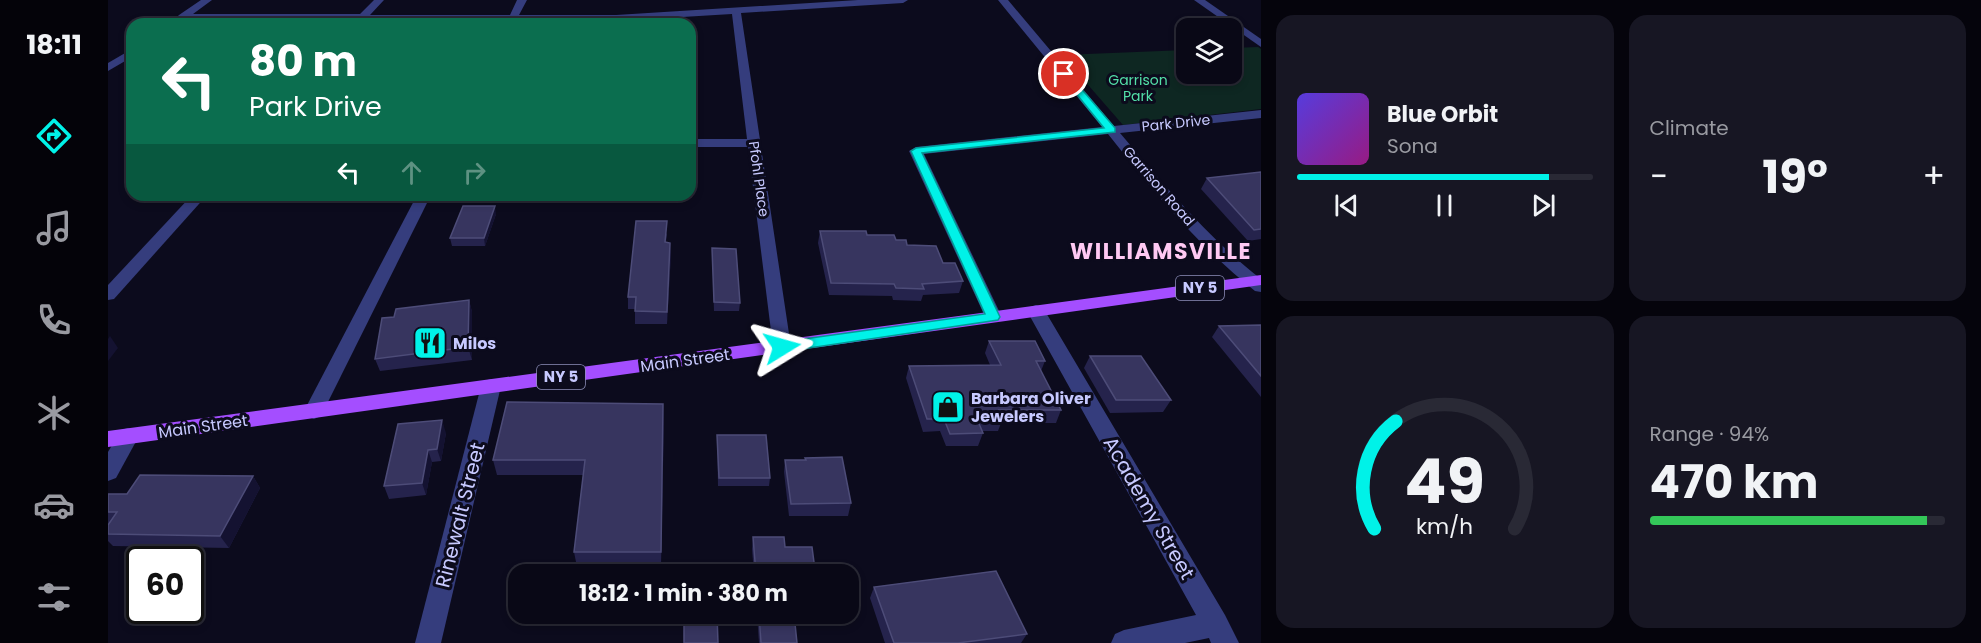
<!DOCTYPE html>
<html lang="en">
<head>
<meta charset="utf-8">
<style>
	body { margin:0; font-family:Poppins,sans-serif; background:#171623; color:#f1f3f6; height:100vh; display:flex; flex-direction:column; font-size:22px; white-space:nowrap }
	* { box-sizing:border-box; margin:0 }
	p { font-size:20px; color:#999aa1 }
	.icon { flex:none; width:33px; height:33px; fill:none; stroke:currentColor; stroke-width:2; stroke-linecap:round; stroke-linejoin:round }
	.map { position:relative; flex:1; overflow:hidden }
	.sheet { display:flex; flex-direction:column; gap:15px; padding:15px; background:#05040c; width:720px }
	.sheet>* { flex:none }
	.hud { position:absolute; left:18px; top:18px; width:570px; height:183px; border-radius:18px; box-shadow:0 3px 9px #0003,0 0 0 2px #292935; background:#0b6e4f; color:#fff; overflow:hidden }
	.fabs { position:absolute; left:1068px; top:18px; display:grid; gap:12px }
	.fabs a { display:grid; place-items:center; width:66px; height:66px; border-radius:12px; background:#090816; box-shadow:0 3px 9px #0003,0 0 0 2px #292935; font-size:30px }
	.speed { position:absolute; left:18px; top:546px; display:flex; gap:12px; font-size:30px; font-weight:700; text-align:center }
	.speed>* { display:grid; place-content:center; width:78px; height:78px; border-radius:50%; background:#090816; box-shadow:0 3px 9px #0003,0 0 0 2px #292935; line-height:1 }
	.speed .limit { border:3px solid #111; border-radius:9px; background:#fff; color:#111 }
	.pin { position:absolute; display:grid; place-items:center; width:51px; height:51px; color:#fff; margin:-26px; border:3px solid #fff; border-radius:50%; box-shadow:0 2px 6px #0007 }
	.me { position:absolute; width:66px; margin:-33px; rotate:82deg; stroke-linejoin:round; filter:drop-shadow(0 0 4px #0008) }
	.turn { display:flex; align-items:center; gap:21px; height:126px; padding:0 24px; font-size:27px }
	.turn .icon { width:78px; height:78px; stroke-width:2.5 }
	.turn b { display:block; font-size:42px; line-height:51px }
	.lanes { display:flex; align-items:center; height:57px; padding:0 24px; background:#0003; justify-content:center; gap:30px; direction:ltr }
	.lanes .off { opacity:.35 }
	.big { font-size:45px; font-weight:700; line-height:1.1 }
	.sheet .tile { flex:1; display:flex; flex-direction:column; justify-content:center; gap:9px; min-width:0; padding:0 21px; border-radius:18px; background:#171623 }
	.sheet .dial { align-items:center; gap:0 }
	.dial svg { height:156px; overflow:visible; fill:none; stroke:#292935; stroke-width:7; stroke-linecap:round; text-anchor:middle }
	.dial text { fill:#f1f3f6; stroke:none }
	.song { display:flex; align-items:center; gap:18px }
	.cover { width:72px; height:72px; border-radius:9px; background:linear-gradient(135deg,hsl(250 70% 55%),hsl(310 70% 35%)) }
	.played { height:6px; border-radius:3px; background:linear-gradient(90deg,#00f2e8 85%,#292935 85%) }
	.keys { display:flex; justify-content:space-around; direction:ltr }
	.heat { display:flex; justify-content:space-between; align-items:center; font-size:33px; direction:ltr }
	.charge { height:9px; border-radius:4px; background:linear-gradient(90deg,#34c759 94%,#292935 0) }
	.sheet .tiles { flex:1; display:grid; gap:15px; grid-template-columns:repeat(2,1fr) }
	.trip { position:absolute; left:400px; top:564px; width:351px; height:60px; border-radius:18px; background:#090816; box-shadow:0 3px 9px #0003,0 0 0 2px #292935; font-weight:700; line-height:60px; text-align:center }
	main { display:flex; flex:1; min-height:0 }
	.dock { display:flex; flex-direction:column; width:108px; justify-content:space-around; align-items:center; background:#040309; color:#999aa1 }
	.dock .icon { width:42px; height:42px }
	.dock .on { color:#00f2e8 }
	.dock b { font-size:27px; color:#f1f3f6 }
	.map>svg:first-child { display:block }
	.green { fill:#0e2722 }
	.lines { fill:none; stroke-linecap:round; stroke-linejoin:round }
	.minor { fill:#353d7d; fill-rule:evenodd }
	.major { fill:#a44eff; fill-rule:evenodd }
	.wall { fill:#25234c }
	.shaded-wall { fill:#141231 }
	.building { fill:#37355f; stroke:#4d4c78; stroke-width:1.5 }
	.route { fill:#00f2e8; stroke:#009d97; stroke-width:1.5 }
	.labels { text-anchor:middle; stroke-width:6; stroke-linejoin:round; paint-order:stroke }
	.far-park-label { font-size:14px; fill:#53dfa8; stroke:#0c0b1d }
	.far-street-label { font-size:14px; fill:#c7c9ff; stroke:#0c0b1d }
	.shield { fill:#0c0b1d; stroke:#8f90bb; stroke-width:1.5 }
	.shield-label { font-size:15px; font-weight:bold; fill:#c7c9ff }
	.poi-label { font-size:16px; font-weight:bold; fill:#c7c9ff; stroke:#0c0b1d; text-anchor:start }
	.street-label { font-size:16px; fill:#c7c9ff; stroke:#0c0b1d }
	.near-street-label { font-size:20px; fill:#c7c9ff; stroke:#0c0b1d }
	.district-label { font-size:22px; font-weight:bold; letter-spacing:1.5px; fill:#ffc9f3; stroke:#0c0b1d }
</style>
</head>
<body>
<main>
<nav class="dock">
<b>18:11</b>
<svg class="icon on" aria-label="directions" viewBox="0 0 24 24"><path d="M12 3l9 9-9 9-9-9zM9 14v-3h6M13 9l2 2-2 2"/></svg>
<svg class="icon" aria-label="music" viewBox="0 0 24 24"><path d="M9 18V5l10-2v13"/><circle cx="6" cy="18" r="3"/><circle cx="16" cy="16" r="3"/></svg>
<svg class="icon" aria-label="phone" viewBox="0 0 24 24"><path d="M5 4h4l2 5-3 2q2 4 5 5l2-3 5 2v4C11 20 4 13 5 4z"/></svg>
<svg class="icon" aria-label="climate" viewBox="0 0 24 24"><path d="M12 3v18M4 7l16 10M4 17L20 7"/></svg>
<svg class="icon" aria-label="car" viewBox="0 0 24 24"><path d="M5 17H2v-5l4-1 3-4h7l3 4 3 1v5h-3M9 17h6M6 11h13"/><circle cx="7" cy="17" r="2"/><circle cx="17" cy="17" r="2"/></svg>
<svg class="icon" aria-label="filters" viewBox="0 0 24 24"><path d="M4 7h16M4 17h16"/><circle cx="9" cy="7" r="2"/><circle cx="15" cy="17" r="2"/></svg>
</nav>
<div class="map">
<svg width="1153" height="643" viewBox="0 0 1153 643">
	<rect width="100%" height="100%" fill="#0c0b1d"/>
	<path class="green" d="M 1150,47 L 1153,49 L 1153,109 L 1015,125 L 954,55 L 1078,50 L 1078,74 L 1124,74 L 1124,48 Z"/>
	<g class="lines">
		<g class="minor">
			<path d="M 93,0 L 104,0 L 85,14 L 252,14 L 266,0 L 276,0 L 262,15 L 402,15 L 409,0 L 419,0 L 411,15 L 508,15 L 750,0 L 800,0 L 795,3 L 633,13 L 683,347 L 681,352 L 674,353 L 667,352 L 665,347 L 640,147 L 582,147 L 582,139 L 639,139 L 624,14 L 508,21 L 409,21 L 407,24 L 397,24 L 399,21 L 257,20 L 254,24 L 245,24 L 246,20 L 70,20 L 68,18 L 71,15 Z"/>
			<path d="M 890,0 L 900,0 L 1006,126 L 1153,110 L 1153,118 L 1012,133 C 1056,185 1099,237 1153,279 L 1153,292 L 1147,291 C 1090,246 1045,191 1000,134 L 816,154 L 894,317 L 891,321 L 879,321 L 801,151 L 808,147 L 994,127 Z"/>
			<path d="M 1086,0 L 1097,0 L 1153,39 L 1153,47 Z"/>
			<path d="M 24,49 L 24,57 L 0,71 L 0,63 Z"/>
			<path d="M 84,195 L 99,195 L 6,299 L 0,300 L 0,285 Z"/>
			<path d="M 309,195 L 323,195 L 213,416 L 206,419 L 199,416 L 196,411 Z"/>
			<path d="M 928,305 L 934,307 L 937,311 L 1117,615 L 1131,643 L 1103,643 L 1101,638 L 1077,643 L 1003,643 L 1007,634 L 1016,630 L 1088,615 L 919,311 L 922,307 Z"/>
			<path d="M 383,379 L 390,381 L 393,386 L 333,643 L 307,643 L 373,386 L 376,381 Z"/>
			<path d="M 20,428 L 27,430 L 31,436 L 8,478 L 0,481 L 0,452 L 13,430 Z"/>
		</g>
		<path class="major" d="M 1153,275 L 1153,285 L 0,447 L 0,431 Z"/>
	</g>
	<g class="wall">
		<path d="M 1153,172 L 1153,239 L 1140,241 L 1093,189 L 1099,178 Z"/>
		<path d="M 388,214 L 377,246 L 344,246 L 342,238 Z"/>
		<path d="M 712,231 L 759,235 L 788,240 L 835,263 L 855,281 L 851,293 L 815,295 L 813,301 L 785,300 L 784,296 L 721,295 L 710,243 Z"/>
		<path d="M 559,233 L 558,242 L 563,254 L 559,324 L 527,324 L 527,309 L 520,309 L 520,297 Z"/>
		<path d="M 604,248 L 632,303 L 631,311 L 606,311 Z"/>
		<path d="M 361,300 L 364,312 L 364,360 L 272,371 L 267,359 L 286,317 Z"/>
		<path d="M 1153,325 L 1153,397 L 1104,337 L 1111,326 Z"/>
		<path d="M 881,341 L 937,361 L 933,371 L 953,410 L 948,423 L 893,423 L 890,431 L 874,431 L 875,433 L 870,446 L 838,446 L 832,431 L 815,432 L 798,378 L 801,366 L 882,365 L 877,353 Z"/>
		<path d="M 982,356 L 1063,400 L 1055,412 L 1002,413 L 976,368 Z"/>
		<path d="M 556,419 L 553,566 L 469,567 L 466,552 L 475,475 L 389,475 L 385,460 Z"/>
		<path d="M 338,433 L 333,461 L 324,462 L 318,495 L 281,499 L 276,486 Z"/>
		<path d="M 609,435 L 662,478 L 661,486 L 610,486 Z"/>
		<path d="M 697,458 L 743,503 L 740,516 L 681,516 L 676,472 L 677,460 L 697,460 Z"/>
		<path d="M 145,476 L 152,488 L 121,548 L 5,546 L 0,541 L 0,512 L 19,494 Z"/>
		<path d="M 645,537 L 677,547 L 707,570 L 706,574 L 646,574 L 644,549 Z"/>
		<path d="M 766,587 L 919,634 L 913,643 L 777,643 L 762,598 Z"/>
		<path d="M 649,614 L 686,614 L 689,643 L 651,643 Z"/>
	</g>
	<g class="shaded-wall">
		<path d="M 387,206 L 388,214 L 377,246 L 376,238 Z"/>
		<path d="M 562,243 L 563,254 L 559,324 L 559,312 Z"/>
		<path d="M 361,300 L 364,312 L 364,360 L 360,347 Z"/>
		<path d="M 2,336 L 10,348 L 0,361 L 0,339 Z"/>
		<path d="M 555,404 L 556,419 L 553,566 L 553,552 Z"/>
		<path d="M 334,420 L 338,433 L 333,461 L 329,449 Z"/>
		<path d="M 320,450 L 324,462 L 318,495 L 314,483 Z"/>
		<path d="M 145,476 L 152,488 L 121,548 L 112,536 Z"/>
	</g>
	<g class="building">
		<path d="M 1153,172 L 1153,229 L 1146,230 L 1099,178 Z"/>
		<path d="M 355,206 L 387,206 L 376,238 L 342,238 Z"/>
		<path d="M 528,221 L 559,221 L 557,242 L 562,243 L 559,312 L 527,311 L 528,297 L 520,297 Z"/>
		<path d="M 712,231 L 758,231 L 759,235 L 786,235 L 788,240 L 798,240 L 799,245 L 828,246 L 835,263 L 847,263 L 855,281 L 814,284 L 816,289 L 788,288 L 786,284 L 723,283 Z"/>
		<path d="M 604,248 L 628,249 L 632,303 L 606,302 Z"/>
		<path d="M 361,300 L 360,347 L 267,359 L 274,318 L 286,317 L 288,309 Z"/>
		<path d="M 1153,325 L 1153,376 L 1111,326 Z"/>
		<path d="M 881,341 L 927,341 L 937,361 L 928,361 L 953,410 L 891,410 L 895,419 L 869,419 L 875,433 L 842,434 L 836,419 L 819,419 L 801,366 L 893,365 Z"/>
		<path d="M 982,356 L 1033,356 L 1063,400 L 1008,400 Z"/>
		<path d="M 399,402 L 555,404 L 553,552 L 466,552 L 477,460 L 385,460 Z"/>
		<path d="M 334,420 L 329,449 L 320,450 L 314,483 L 276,486 L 290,424 Z"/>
		<path d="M 609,435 L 658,435 L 662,478 L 611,478 Z"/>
		<path d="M 734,457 L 743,503 L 683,504 L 677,460 L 698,460 L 697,458 Z"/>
		<path d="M 32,475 L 145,476 L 112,536 L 0,534 L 0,525 L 9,512 L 0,512 L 0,494 L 19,494 Z"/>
		<path d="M 645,537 L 676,537 L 677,547 L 704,547 L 707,570 L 681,570 L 681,574 L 648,574 Z"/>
		<path d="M 888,571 L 919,634 L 850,643 L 786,643 L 766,587 Z"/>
		<rect x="575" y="573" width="32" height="1"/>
		<path d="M 576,614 L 609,614 L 610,643 L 576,643 Z"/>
		<path d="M 651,614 L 686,614 L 689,643 L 653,643 Z"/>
	</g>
	<path class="route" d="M 953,72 L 959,72 L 1007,128 L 1007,132 L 814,153 L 892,317 L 890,320 L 674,352 L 669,351 L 667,347 L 674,342 L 877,314 L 803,151 L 808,148 L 996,128 L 953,75 Z"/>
	<defs>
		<symbol id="restaurant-square" viewBox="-11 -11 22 22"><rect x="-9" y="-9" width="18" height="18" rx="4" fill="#00f2e8" stroke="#0c0b1d"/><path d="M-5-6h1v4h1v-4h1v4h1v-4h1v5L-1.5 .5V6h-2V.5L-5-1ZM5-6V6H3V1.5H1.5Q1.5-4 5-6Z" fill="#111"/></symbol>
		<symbol id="shop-square" viewBox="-11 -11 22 22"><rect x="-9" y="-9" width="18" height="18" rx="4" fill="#00f2e8" stroke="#0c0b1d"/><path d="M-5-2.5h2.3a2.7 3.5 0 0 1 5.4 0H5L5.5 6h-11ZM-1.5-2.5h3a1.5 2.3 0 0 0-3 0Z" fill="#111"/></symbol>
	</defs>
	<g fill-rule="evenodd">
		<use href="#restaurant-square" x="303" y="324" width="38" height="38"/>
		<use href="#shop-square" x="821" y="388" width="38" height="38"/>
	</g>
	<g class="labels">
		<g class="far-park-label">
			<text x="1030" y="85">Garrison<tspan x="1030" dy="16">Park</tspan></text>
		</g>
		<g class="far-street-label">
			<text transform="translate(1068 123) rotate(-6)" y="5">Park Drive</text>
			<text transform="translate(651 179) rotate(82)" y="5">Pfohl Place</text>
			<text transform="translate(1051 186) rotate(49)" y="5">Garrison Road</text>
		</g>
		<g class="shield">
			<rect x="1068" y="276" width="48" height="24" rx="4.5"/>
			<rect x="429" y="365" width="48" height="24" rx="4.5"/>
		</g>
		<g class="shield-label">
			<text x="1092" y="293">NY 5</text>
			<text x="453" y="382">NY 5</text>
		</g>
		<g class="poi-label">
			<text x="345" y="349">Milos</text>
			<text x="863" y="404">Barbara Oliver<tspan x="863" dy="18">Jewelers</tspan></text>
		</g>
		<g class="street-label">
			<text transform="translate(577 360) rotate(-8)" y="6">Main Street</text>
			<text transform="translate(95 426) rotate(-8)" y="6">Main Street</text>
		</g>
		<g class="near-street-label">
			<text transform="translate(1041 508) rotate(60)" y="7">Academy Street</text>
			<text transform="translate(352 515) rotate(-76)" y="7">Rinewalt Street</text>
		</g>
		<g class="district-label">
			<text x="1053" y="259">WILLIAMSVILLE</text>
		</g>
	</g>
</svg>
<div class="fabs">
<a><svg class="icon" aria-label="layers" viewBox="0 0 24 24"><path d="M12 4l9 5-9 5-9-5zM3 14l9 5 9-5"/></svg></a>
</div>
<div class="speed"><div class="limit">60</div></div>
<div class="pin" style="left:956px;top:74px;background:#d93025"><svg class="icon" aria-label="arrive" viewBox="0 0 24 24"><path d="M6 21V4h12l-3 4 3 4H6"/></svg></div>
<svg class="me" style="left:674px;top:347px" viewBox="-20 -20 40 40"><path d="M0-17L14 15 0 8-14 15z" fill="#00f2e8" stroke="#fff" stroke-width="4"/></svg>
<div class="trip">18:12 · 1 min · 380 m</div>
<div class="hud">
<div class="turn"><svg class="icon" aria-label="left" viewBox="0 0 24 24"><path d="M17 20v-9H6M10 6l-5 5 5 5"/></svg><div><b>80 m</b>Park Drive</div></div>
<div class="lanes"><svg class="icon" aria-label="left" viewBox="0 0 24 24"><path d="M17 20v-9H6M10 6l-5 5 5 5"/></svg><svg class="icon off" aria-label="ahead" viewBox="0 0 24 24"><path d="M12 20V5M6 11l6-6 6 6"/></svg><svg class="icon off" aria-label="right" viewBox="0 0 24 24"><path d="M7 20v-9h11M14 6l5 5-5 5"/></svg></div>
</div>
</div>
<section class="sheet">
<div class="tiles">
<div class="tile">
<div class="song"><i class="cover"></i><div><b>Blue Orbit</b><p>Sona</p></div></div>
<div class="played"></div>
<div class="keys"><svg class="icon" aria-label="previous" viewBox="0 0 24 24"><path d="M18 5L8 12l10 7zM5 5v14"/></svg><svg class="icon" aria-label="pause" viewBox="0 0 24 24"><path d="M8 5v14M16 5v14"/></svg><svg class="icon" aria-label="next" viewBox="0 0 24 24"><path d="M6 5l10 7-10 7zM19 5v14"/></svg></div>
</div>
<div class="tile"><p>Climate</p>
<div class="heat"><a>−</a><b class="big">19°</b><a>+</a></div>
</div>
<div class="tile dial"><svg viewBox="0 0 100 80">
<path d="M14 69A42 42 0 1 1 86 69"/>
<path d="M14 69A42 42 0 0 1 25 14" stroke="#00f2e8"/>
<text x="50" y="56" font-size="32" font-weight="700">49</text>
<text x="50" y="72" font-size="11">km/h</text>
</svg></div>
<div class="tile"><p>Range · 94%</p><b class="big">470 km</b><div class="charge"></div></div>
</div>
</section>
</main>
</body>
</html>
